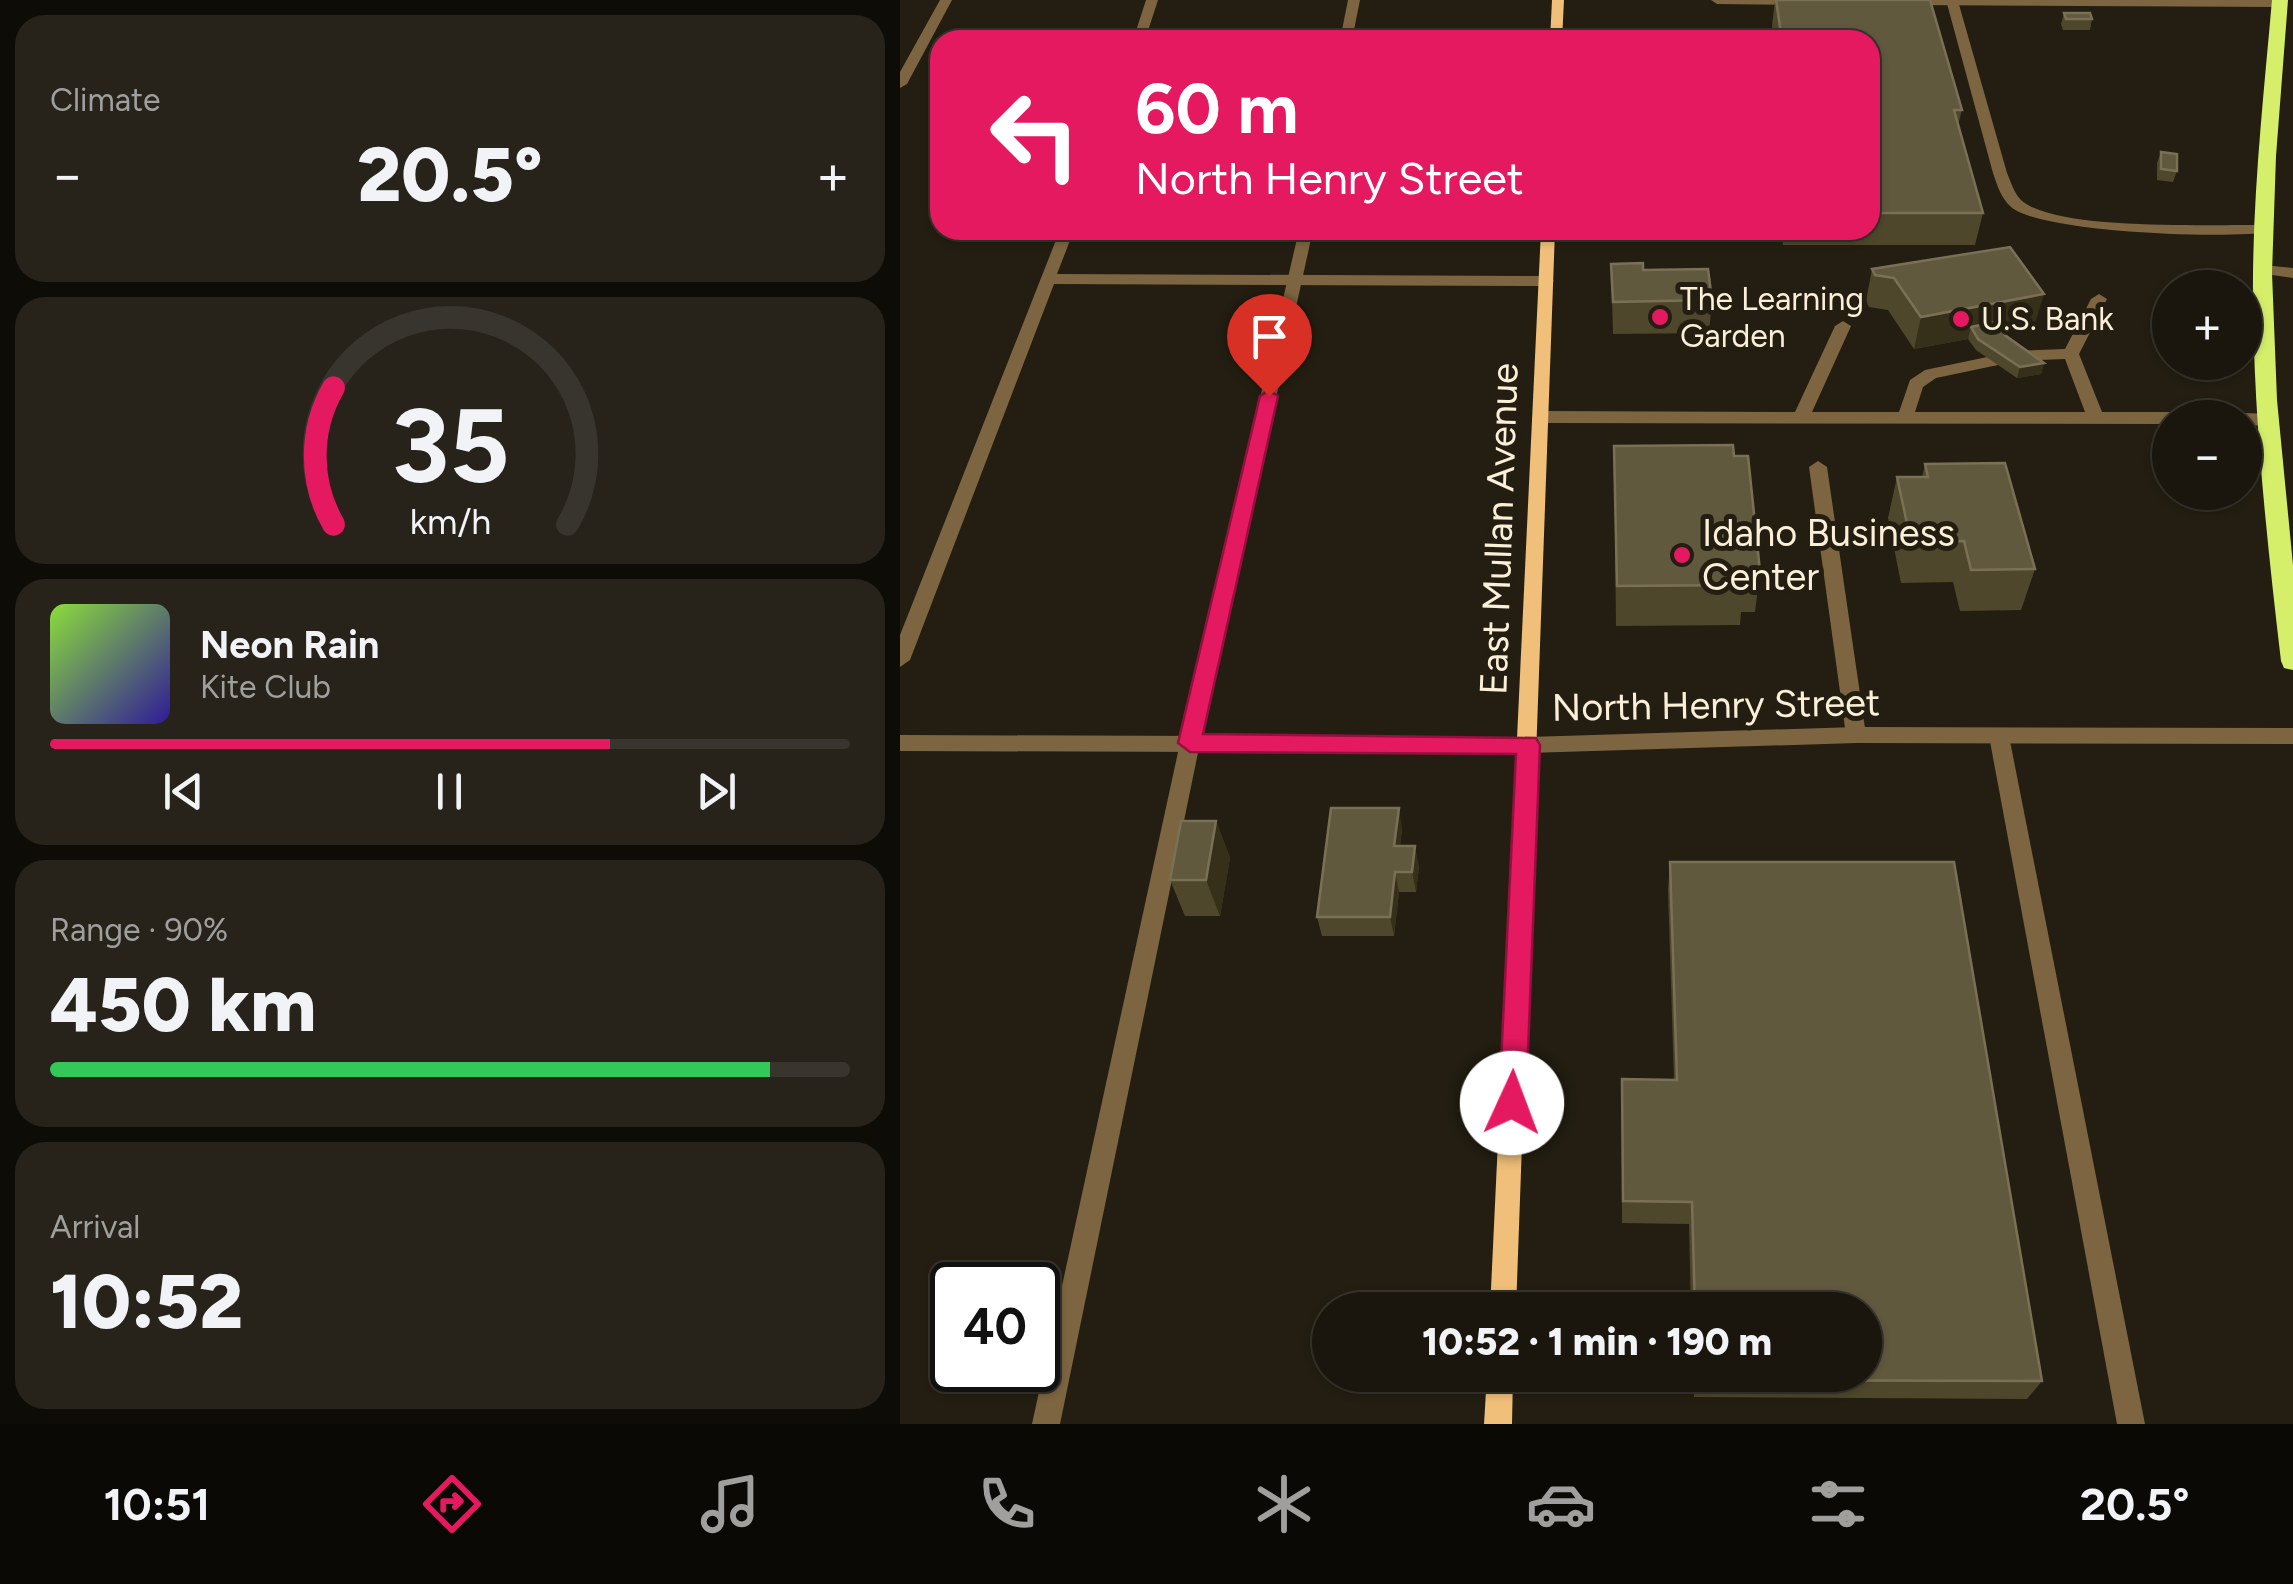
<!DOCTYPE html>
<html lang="en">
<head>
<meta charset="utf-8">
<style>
	body { margin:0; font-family:Figtree,sans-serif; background:#27231b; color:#f1f3f6; height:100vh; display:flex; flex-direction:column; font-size:38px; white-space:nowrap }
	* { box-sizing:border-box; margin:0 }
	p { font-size:32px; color:#9f9f9d }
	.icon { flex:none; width:55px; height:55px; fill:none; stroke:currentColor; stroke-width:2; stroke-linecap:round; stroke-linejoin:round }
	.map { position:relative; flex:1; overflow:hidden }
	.details { display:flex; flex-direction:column; gap:15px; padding:15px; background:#0e0c07; width:900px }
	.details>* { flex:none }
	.banner { position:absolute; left:30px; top:30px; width:950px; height:210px; border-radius:30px; box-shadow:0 2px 8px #0004,0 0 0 2px #38352e; background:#e5195f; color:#fff; overflow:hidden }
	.buttons { position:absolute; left:1252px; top:270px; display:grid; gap:20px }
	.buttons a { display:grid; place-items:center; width:110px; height:110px; border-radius:50%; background:#1a160d; box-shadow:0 2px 8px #0004,0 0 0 2px #38352e; font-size:50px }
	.speed { position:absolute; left:30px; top:1262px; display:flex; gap:20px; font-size:50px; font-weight:700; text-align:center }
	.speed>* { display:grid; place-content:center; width:130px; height:130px; border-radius:50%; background:#1a160d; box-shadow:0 2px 8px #0004,0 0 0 2px #38352e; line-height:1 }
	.speed .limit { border:5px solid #111; border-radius:15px; background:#fff; color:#111 }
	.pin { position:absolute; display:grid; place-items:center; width:85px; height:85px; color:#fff; margin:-102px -42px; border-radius:50% 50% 50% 0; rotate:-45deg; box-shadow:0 0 10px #0007 }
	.pin .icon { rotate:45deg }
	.me { position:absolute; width:110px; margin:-55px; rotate:2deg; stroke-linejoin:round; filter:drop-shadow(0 0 8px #0008) }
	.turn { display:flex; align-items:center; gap:35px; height:210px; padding:0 40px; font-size:45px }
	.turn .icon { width:130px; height:130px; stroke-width:2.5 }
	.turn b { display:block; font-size:70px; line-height:85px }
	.big { font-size:75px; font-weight:800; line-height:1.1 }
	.details .widget { flex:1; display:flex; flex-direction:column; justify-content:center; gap:15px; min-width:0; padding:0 35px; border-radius:30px; background:#27231b }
	.details .dial { align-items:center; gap:0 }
	.dial svg { height:260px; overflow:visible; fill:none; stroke:#38352e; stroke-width:7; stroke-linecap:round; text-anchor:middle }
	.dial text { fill:#f1f3f6; stroke:none }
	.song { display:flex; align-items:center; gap:30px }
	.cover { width:120px; height:120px; border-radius:15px; background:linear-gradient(135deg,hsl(90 70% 55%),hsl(250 70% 35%)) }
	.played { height:10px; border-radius:5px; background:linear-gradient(90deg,#e5195f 70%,#38352e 70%) }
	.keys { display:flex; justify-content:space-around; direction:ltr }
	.heat { display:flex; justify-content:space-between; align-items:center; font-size:55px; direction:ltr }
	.charge { height:15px; border-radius:8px; background:linear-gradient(90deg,#34c759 90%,#38352e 0) }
	.trip { position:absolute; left:412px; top:1292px; width:570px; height:100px; border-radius:50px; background:#1a160d; box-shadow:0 2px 8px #0004,0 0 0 2px #38352e; font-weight:800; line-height:100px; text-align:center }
	.tab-bar { display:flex; height:160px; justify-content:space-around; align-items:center; background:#0a0905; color:#9f9f9d }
	.tab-bar .icon { width:70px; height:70px }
	.tab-bar .active { color:#e5195f }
	.tab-bar b { font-size:45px; color:#f1f3f6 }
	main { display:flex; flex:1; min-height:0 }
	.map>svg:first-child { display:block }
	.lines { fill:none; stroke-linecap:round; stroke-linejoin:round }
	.lane { fill:#7d6541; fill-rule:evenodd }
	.street { fill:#7d6541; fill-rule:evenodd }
	.secondary { fill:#f0bf79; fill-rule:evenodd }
	.primary { fill:#d6ef6a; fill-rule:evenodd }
	.wall { fill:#4f472c }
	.shaded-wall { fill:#362f19 }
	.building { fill:#61593e; stroke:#7a7056; stroke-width:2.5 }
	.route { fill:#e5195f; stroke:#95103e; stroke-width:2.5 }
	.poi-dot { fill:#e5195f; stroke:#231e11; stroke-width:4 }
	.labels { text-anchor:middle; stroke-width:10; stroke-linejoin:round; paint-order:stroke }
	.far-poi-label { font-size:32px; fill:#fbefd7; stroke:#231e11; text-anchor:start }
	.street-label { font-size:38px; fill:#fbefd7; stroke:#231e11 }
	.poi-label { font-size:38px; fill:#fbefd7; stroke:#231e11; text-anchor:start }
</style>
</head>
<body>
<main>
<section class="details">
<div class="widget"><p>Climate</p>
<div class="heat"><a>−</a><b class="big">20.5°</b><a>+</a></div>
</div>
<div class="widget dial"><svg viewBox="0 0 100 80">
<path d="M14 69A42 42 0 1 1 86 69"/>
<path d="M14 69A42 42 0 0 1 14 27" stroke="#e5195f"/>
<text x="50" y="56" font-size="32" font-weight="700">35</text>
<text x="50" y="72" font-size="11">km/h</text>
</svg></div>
<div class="widget">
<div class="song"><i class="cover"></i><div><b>Neon Rain</b><p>Kite Club</p></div></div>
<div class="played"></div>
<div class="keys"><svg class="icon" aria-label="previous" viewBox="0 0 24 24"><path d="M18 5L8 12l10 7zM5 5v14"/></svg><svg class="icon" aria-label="pause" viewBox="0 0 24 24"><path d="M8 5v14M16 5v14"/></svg><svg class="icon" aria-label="next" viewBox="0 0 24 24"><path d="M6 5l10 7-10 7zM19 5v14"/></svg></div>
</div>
<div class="widget"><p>Range · 90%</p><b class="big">450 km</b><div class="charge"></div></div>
<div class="widget"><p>Arrival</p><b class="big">10:52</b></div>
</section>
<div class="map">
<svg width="1393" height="1424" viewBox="0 0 1393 1424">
	<rect width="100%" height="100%" fill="#231e11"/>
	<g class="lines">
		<g class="lane">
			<path d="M 40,0 L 52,0 L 7,84 L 0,88 L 0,72 Z"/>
			<path d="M 448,0 L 460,0 L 452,40 L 440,40 Z"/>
			<path d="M 1046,0 L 1058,1 L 1107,173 C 1111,182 1114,193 1121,200 C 1156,232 1313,224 1364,225 L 1369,226 L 1369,232 C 1326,239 1142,233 1111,207 C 1101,198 1097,185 1093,173 Z"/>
			<path d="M 399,230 L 413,230 L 300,743 L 160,1424 L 132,1424 L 280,743 Z"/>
			<path d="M 1199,294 L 1207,299 L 1179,354 L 1202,412 L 1316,412 L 1324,418 L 1270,418 L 1270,424 L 640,423 L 632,417 L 640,411 L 895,412 L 935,326 L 943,321 L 951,326 L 912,412 L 999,412 L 1010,380 L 1025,370 L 1092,356 L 1098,357 L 1098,365 L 1036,378 L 1023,387 L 1015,412 L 1185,412 L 1165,359 L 1116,361 L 1108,356 L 1116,351 L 1165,349 L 1191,299 Z"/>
			<path d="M 1345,413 L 1368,414 L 1376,420 L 1368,426 L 1345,425 L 1345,418 L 1337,418 Z"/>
			<path d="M 918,461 L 927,467 L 966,735 L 963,741 L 949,741 L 946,735 L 909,467 Z"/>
			<path d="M 1099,728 L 1106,730 L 1109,736 L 1245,1424 L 1217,1424 L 1089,736 L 1092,730 Z"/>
		</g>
		<g class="street">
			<path d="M 246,0 L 258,0 L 245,40 L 233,40 Z"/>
			<path d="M 811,0 L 906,0 L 906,1 L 900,5 L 817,4 Z"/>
			<path d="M 998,0 L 1383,0 L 1386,3 L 1380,7 L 1004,5 Z"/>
			<path d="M 160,230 L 174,230 L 157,274 L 646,276 L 654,281 L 646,286 L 154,284 L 10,660 L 0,667 L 0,635 Z"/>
			<path d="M 1363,265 L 1393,268 L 1393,278 L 1358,273 L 1358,267 Z"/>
			<path d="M 956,727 L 1393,728 L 1393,744 L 956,743 L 628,753 L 0,751 L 0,735 L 628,737 Z"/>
		</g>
		<g class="secondary">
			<path d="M 652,0 L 664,0 L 662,40 L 650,40 Z"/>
			<path d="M 641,230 L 655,230 L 616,1310 L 590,1310 Z"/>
			<path d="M 587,1375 L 613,1375 L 612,1424 L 584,1424 Z"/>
		</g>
		<path class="primary" d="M 1372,0 L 1388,0 L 1376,156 L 1372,273 L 1377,400 L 1393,565 L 1393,670 L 1384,668 L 1381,661 C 1366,533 1352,403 1353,274 C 1354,182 1364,91 1372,0 Z"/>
	</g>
	<g class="wall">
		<path d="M 875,0 L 1030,0 L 1062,110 L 1058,125 L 1083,213 L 1075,245 L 883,245 L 881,230 L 970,230 L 970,40 L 874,40 L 872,26 Z"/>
		<path d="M 1164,13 L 1192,19 L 1190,30 L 1163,30 L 1161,24 Z"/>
		<path d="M 1261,152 L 1277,171 L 1273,182 L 1257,180 L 1257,163 Z"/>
		<path d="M 711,264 L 743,270 L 812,300 L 809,333 L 713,334 Z"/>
		<path d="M 972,269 L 1134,327 L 1103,332 L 1144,363 L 1141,374 L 1117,378 L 1076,350 L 1068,339 L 1014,349 L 988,310 L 969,307 L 966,301 Z"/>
		<path d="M 714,446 L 834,456 L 860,571 L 855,612 L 841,612 L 840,625 L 716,626 Z"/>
		<path d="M 1025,464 L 1135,569 L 1121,610 L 1060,611 L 1053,582 L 1001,583 L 988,518 L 997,477 L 1022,477 Z"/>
		<path d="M 316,821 L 330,858 L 320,916 L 285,916 L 270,880 Z"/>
		<path d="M 502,828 L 500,846 L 519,866 L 516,892 L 499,892 L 494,936 L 422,936 L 417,917 Z"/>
		<path d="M 770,862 L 1142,1381 L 1127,1399 L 794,1397 L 794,1375 L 965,1375 L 965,1310 L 791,1310 L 789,1224 L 722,1223 L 722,1079 L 774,1080 L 768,890 Z"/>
	</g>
	<g class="shaded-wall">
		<path d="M 1144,294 L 1134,327 L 1077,337 L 1071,327 L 1068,339 L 1014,349 L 1021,317 Z"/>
		<path d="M 1144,363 L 1141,374 L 1117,378 L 1120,367 Z"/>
		<path d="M 499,808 L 502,828 L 498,866 L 494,846 Z"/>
		<path d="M 316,821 L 330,858 L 320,916 L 306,880 Z"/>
		<path d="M 515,846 L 519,866 L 516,892 L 512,872 Z"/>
		<path d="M 495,872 L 499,892 L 494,936 L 490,917 Z"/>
	</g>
	<g class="building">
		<path d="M 876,0 L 1030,0 L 1062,110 L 1054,110 L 1083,213 L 970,213 L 970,40 L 882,40 Z"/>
		<path d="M 1164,13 L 1190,13 L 1192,19 L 1166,19 Z"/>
		<path d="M 1261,152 L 1277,154 L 1277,171 L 1261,169 Z"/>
		<path d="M 1110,247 L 1144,294 L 1021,317 L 994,278 L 975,275 L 972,269 Z"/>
		<path d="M 743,263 L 743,270 L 808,269 L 812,300 L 713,302 L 711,264 Z"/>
		<path d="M 1096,322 L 1106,336 L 1144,363 L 1120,367 L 1078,339 L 1071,327 Z"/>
		<path d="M 833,445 L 834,456 L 848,456 L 860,571 L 843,571 L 844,585 L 717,586 L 714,446 Z"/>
		<path d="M 1105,463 L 1135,569 L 1071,570 L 1064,541 L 1011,542 L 997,477 L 1028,477 L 1025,464 Z"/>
		<path d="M 431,808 L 499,808 L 494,846 L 515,846 L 512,872 L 495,872 L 490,917 L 417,917 Z"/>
		<path d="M 281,821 L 316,821 L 306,880 L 270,880 Z"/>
		<path d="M 770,862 L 1054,862 L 1142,1381 L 798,1380 L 798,1375 L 965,1375 L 965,1310 L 795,1310 L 792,1202 L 723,1201 L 722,1079 L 777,1080 Z"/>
	</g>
	<path class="route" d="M 369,390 L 378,396 L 303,734 L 636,738 L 640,745 L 626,1103 L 622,1112 L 612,1116 L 603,1112 L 599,1103 L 616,754 L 290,752 L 278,743 L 360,396 Z"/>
	<g class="poi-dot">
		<circle cx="760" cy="317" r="10"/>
		<circle cx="1061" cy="319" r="10"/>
		<circle cx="782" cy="555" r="10"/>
	</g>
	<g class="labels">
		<g class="far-poi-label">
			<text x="780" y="310">The Learning<tspan x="780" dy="37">Garden</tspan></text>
			<text x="1081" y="330">U.S. Bank</text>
		</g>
		<g class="street-label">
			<text transform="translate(599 529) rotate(-88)" y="13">East Mullan Avenue</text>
			<text transform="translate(816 705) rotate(-1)" y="13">North Henry Street</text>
		</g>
		<g class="poi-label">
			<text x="802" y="546">Idaho Business<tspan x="802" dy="44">Center</tspan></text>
		</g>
	</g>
</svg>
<div class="buttons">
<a>+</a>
<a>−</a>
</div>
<div class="speed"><div class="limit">40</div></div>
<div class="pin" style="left:369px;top:396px;background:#d93025"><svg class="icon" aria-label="arrive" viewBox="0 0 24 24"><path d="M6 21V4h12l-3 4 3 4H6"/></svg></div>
<svg class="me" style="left:612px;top:1103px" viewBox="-20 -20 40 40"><circle r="19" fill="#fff"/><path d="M0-13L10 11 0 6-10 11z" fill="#e5195f"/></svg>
<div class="trip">10:52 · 1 min · 190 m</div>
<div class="banner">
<div class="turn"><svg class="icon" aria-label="left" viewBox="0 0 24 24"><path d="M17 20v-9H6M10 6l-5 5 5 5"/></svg><div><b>60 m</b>North Henry Street</div></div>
</div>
</div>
</main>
<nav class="tab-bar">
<b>10:51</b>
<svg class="icon active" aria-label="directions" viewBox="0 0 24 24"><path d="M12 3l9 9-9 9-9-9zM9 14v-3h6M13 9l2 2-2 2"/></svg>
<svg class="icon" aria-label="music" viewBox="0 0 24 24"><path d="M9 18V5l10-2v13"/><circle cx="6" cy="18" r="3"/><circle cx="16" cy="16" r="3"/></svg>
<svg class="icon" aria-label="phone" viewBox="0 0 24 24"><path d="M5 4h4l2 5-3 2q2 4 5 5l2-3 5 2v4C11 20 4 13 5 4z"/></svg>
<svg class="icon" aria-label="climate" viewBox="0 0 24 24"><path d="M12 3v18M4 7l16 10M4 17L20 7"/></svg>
<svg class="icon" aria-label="car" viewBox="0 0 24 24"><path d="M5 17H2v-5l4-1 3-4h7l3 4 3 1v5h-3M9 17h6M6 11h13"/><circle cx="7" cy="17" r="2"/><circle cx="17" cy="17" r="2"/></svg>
<svg class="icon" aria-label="filters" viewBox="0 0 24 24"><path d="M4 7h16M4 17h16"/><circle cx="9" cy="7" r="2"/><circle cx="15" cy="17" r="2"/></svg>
<b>20.5°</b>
</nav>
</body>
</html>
